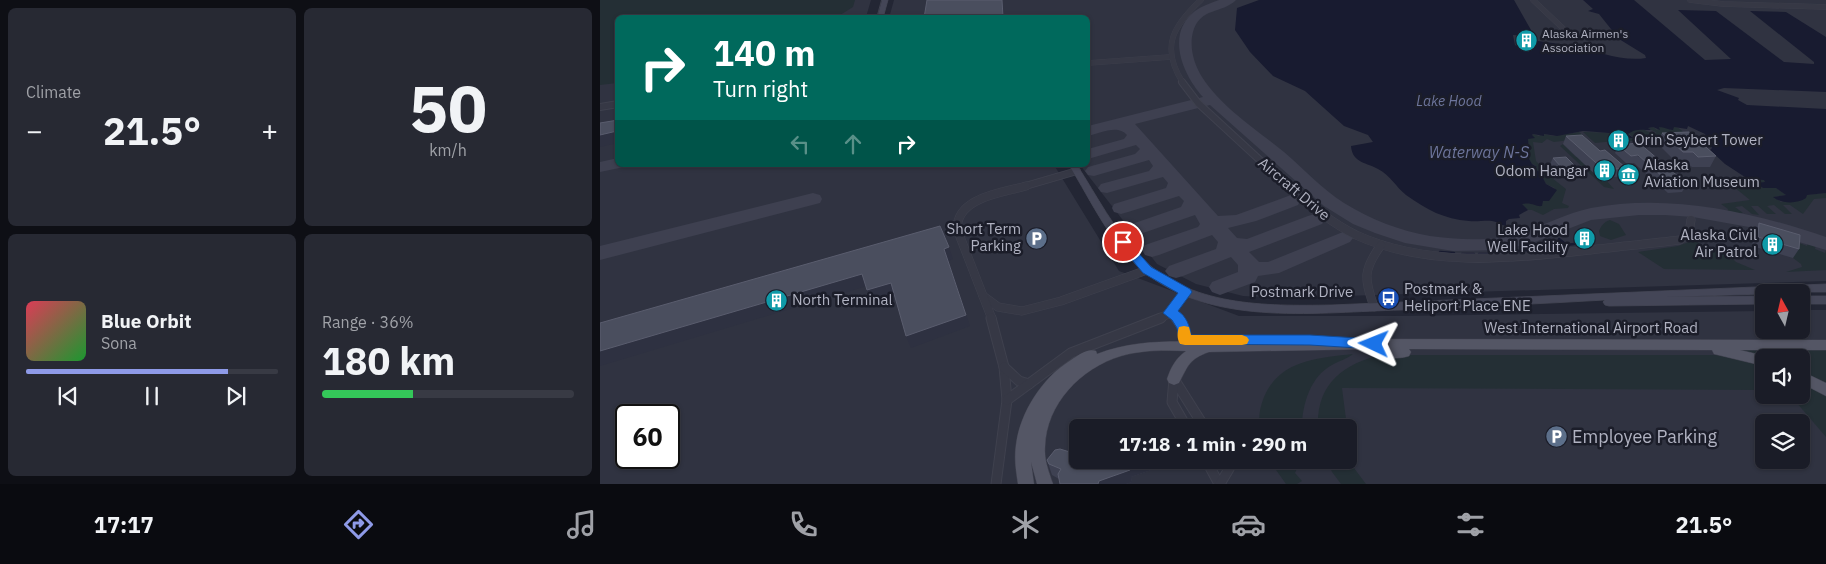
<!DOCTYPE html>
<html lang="en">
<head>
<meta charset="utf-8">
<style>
	body { margin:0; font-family:"IBM Plex Sans",sans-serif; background:#272933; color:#f1f3f6; height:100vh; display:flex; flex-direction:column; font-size:19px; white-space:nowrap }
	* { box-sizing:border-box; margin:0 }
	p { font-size:16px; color:#9fa1a7 }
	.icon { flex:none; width:28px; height:28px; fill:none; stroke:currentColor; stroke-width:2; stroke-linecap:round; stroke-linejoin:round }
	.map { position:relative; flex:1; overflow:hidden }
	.drawer { display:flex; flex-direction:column; gap:8px; padding:8px; background:#0e0f15; width:600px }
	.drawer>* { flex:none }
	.hud { position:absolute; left:15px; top:15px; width:475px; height:152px; border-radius:8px; box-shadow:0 1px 4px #0004,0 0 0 1px #383a44; background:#00695c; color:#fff; overflow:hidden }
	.needle { width:32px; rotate:352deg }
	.buttons { position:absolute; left:1155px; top:284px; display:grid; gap:10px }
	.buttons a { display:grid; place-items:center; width:55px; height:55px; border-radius:8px; background:#1a1c27; box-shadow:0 1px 4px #0004,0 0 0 1px #383a44; font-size:25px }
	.speed { position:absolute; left:15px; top:404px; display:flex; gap:10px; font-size:25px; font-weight:700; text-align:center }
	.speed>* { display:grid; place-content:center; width:65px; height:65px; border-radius:50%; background:#1a1c27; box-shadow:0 1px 4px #0004,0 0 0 1px #383a44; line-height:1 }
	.speed .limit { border:2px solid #111; border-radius:8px; background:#fff; color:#111 }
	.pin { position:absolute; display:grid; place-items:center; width:42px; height:42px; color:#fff; margin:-21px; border:2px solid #fff; border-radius:50%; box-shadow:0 1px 5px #0007 }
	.me { position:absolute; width:55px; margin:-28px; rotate:272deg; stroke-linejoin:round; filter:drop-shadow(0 0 4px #0008) }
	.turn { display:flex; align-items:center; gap:18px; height:105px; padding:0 15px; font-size:22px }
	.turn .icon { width:65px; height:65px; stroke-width:2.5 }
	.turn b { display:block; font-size:35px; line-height:42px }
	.lanes { display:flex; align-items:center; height:48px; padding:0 15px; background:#0003; justify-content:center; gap:25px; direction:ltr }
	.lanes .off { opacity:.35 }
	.big { font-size:38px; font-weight:700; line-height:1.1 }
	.drawer .tile { flex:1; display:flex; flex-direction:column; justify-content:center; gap:8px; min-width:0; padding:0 18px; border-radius:8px; background:#272933 }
	.drawer .dial { align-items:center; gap:0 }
	.dial b { font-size:65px; line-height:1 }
	.song { display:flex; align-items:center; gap:15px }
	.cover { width:60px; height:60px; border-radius:8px; background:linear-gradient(135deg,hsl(350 70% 55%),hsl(130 70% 35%)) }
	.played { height:5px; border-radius:2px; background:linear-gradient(90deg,#8e9ae8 80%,#383a44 80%) }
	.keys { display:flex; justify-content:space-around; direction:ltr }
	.heat { display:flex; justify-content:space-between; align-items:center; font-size:28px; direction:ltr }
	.charge { height:8px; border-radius:4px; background:linear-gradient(90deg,#34c759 36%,#383a44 0) }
	.drawer .tiles { flex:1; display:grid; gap:8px; grid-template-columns:repeat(2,1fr) }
	.trip { position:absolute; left:469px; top:419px; width:288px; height:50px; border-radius:8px; background:#1a1c27; box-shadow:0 1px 4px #0004,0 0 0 1px #383a44; font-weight:700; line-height:50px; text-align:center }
	.tab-bar { display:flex; height:80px; justify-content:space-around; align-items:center; background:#0a0b10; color:#9fa1a7 }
	.tab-bar .icon { width:35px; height:35px }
	.tab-bar .selected { color:#8e9ae8 }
	.tab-bar b { font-size:22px; color:#f1f3f6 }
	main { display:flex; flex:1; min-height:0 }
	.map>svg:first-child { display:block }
	.airport { fill:#303341; fill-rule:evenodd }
	.green { fill:#242f35 }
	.water { fill:#181b30 }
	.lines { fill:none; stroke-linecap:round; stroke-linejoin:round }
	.stream { stroke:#181b30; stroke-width:2.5 }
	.taxiway { fill:#3e4050; fill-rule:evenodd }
	.street-far3-casing { stroke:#3f414e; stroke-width:5.5 }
	.street-far2-casing { stroke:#3f414e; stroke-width:8 }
	.street-far1-casing { stroke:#3f414e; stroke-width:9 }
	.street-casing { stroke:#3f414e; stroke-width:11 }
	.secondary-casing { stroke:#3f414e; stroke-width:1 }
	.primary-casing { stroke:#3f414e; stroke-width:1 }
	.street-far3 { stroke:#363845; stroke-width:5 }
	.street-far2 { stroke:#363845; stroke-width:6 }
	.street-far1 { stroke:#363845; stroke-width:8 }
	.street { stroke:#363845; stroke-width:9 }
	.secondary { fill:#444657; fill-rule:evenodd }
	.primary { fill:#545665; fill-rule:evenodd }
	.wall { fill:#3e4152 }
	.shaded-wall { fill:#2e3141 }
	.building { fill:#4a4e5e; stroke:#5a5d6e }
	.route { fill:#1a73e8; stroke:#114b97 }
	.slow { fill:#f59e0b }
	.labels { text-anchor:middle; stroke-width:5; stroke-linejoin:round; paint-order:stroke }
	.far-poi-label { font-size:12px; fill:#b0b2c1; stroke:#1b1d29; text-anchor:start }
	.far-water-label { font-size:14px; font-style:italic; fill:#6d759c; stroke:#1b1d29 }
	.poi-label { font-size:15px; fill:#b0b2c1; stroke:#1b1d29; text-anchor:start }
	.street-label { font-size:15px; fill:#b0b2c1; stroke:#1b1d29 }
	.water-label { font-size:16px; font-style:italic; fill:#6d759c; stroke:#1b1d29 }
	.near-poi-label { font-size:18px; fill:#b0b2c1; stroke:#1b1d29; text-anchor:start }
</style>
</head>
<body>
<main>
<section class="drawer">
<div class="tiles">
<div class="tile"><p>Climate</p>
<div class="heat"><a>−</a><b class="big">21.5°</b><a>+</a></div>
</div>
<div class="tile dial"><b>50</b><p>km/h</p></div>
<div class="tile">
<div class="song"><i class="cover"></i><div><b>Blue Orbit</b><p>Sona</p></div></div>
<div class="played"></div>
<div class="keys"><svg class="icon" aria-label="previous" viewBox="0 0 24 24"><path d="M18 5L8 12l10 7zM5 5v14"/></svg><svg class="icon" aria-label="pause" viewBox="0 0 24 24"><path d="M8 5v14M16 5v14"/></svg><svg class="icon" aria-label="next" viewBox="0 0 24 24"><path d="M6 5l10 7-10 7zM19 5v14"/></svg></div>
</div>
<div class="tile"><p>Range · 36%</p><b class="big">180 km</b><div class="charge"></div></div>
</div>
</section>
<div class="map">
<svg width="1226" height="484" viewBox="0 0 1226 484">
	<rect width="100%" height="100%" fill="#232634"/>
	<g class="airport">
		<path d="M 0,0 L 271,0 L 266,17 L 18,18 L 18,165 L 454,165 L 519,271 L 639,316 L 800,316 L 1164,311 L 1164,330 L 1201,330 L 1201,310 L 1226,310 L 1226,484 L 0,484 ZM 1164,358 L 1201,358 L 1201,395 L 1164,395 ZM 26,415 L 69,415 L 69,458 L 26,458 ZM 1164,422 L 1201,422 L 1201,460 L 1164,460 ZM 478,428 L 748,428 L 748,460 L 478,460 Z"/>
		<path d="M 294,0 L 1226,0 L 1226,281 L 680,298 L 643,296 L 596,284 L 557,264 L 480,165 L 488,165 L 488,18 L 289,18 Z"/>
	</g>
	<g class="green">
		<path d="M 0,0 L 255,0 L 253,7 L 237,17 L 18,18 L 17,83 L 0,85 Z"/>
		<path d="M 1053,127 L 1057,130 L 1059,127 L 1066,127 L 1071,130 L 1073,127 C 1079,127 1082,130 1085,135 L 1022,142 L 1021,139 L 1015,138 L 1015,141 L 995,143 L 983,132 L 1016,133 L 1033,137 L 1028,133 C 1042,123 1045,134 1057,133 L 1048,128 Z"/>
		<path d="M 979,132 L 986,138 L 954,142 L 947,139 L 942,143 L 933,142 L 936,161 L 952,178 L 966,189 L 962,203 L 969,206 L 968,208 L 954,209 L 943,215 L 932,210 L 928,210 L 921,204 L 931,202 L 939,206 L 955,188 L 946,184 L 940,172 L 934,169 L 937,168 L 935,165 L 932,164 L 927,155 L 928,139 L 933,134 L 939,136 L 943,134 L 953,136 Z"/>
		<path d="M 963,144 L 976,157 L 991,155 L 981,161 L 1000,178 L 1005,179 L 1014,189 L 1004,187 L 960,146 Z"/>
		<path d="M 1148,179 L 1165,180 L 1165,182 L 1156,184 L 1163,188 L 1176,188 L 1186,195 L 1174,197 L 1181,202 L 1206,195 L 1226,193 L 1226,198 L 1214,199 L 1203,214 L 1190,205 L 1183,205 L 1192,214 L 1185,214 L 1174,205 L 1167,206 L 1176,214 L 1167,214 L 1158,206 L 1151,206 L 1159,215 L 1152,214 L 1142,206 L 1135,207 L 1143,213 L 1127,213 L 1128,209 L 1121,204 L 1150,200 L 1129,183 L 1147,181 Z"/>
		<path d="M 1010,220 L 1019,224 L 1026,235 L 1011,240 L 1000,236 L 999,231 C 1001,226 1004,222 1010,220 Z"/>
		<path d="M 1094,240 L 1110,250 L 1121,247 L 1136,262 L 1155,270 L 1064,269 L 1038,252 L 1078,246 Z"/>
		<path d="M 1194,241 L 1207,246 L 1208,242 L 1210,241 L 1216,244 L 1215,249 L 1225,253 L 1226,250 L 1226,270 L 1186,272 L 1202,267 L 1201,264 L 1193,258 Z"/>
		<path d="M 1138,350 L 1226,350 L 1226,386 L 1201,372 L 1201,358 L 1164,357 Z"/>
		<path d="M 753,354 C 747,359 739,361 732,365 C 711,376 702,404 702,427 L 660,427 C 658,417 660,407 664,397 C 680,360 717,358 753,354 Z"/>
		<path d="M 781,355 L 1114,355 L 1134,356 L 1164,365 L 1164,390 L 742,388 L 747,427 L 718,428 C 716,384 743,364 781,355 Z"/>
		<path d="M 1201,381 L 1226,394 L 1226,437 L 1190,395 L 1201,395 Z"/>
		<path d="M 748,434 L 751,464 L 766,484 L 741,484 L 732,472 L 727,460 L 748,460 Z"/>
		<path d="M 669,460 L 701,460 L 695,473 L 702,481 L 697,484 L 686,484 Z"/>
	</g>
	<path class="water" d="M 659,0 L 914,0 L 931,30 L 924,31 L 926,36 L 913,35 L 915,45 L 917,46 L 933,48 L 932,42 L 938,41 C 950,43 962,44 973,46 C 997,51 1022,62 1046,58 L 1045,55 L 1019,39 L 999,14 L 988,11 L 993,9 L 983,0 L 1034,0 L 1105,60 L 1131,59 L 1078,10 L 1116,11 L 1184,62 L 1214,64 L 1214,62 L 1150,11 L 1186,12 L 1226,37 L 1226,92 L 1124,88 L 1117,90 L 1139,98 L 1138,100 L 1147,105 L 1226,109 L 1226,193 L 1207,195 L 1206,198 C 1197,204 1182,204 1173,197 L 1186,195 L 1176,188 L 1163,188 L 1156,183 L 1165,182 L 1164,180 L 1148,179 L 1125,164 L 1110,150 L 1112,148 L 1105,134 L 1088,126 L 1087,129 L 1074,127 L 1073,130 C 1068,130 1065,127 1059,127 L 1060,130 L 1053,127 L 1048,128 L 1051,130 C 1042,130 1036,128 1028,134 L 1033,138 L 1029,138 L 1021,134 L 997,132 L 983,131 L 957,136 L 944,134 L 944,136 L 933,134 L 932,135 L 935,138 L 928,139 L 929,153 L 927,155 L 932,164 L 937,167 L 934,169 L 940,172 L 946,184 L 957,190 L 949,201 L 943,201 L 942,206 C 935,207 933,202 922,204 L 928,210 L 919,215 L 920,218 L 909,219 L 906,221 L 906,226 C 901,225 898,222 892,221 C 885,220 877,222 869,221 C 844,219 827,210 806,195 C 796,187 790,175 778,169 C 768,163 752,163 751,146 L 773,142 L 768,135 L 744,126 L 705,91 L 673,76 L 650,52 L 635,30 L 637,8 Z"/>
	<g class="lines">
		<g class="stream">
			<path d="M 959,239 L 968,246"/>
			<path d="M 840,252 L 854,253"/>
			<path d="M 912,252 L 982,243"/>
			<path d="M 862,254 L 874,254"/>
			<path d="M 879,254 L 892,254"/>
		</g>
		<g class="taxiway">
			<path d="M 619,0 L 636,0 C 622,14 600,7 593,32 C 589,47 594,64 602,77 C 622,108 656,129 684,152 C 704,169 722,189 744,203 C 770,219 800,231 830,236 C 859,240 895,242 924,232 C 947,224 967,213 991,208 C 1069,193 1153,212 1226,237 L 1226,250 L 1149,227 L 1093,217 L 1065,215 L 1039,215 L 991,220 L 932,243 L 902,250 L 853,251 L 805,243 L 775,233 L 753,224 L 724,206 L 610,105 L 535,124 L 618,216 L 636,215 L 691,195 L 698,197 L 700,201 L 698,205 L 656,221 L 628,228 L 637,238 L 647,239 L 708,216 L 715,214 L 722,216 L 725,220 L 722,224 L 649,252 L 659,262 L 668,262 L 743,232 L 750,234 L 753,238 L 750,242 L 679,273 L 658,276 L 655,282 L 620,295 L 612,292 L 609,287 L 612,282 L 638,272 L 638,265 L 631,257 L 583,276 L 576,278 L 569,276 L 565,271 L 569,266 L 616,249 L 618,242 L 612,235 L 559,255 L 552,257 L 545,255 L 542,250 L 545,245 L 598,227 L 600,224 L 595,215 L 543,233 L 536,235 L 529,233 L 526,229 L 529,225 L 581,207 L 584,201 L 579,196 L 528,212 L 521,214 L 514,212 L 512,208 L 514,204 L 566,188 L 568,183 L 563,177 L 507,193 L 501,192 L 498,188 L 501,184 L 549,171 L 553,166 L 549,160 L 494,176 L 488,175 L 485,171 L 488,167 L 535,154 L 540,149 L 536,145 L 488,159 L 488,149 L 524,139 L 527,135 C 518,124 500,133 488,136 L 488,126 L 603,97 C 583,75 565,34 595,11 C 602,6 611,3 619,0 Z"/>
			<path d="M 18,158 L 18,165 L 25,165 L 24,167 L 0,172 L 0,162 Z"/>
			<path d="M 213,193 L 220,195 L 222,199 L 220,203 L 0,260 L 0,246 Z"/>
		</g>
		<defs>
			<g id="street-far3">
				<path d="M 933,0 L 970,35"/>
				<path d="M 1090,0 L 1123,4 L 1226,7"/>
				<path d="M 488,63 L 570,57"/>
				<path d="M 583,83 C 560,47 573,26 601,0"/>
			</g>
			<g id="street-far2">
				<path d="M 582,82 L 598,103 L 689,187"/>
				<path d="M 0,107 L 18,104"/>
				<path d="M 422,187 L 477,171"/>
			</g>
			<g id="street-far1">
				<path d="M 688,186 C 709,205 730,222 756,235 C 826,267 907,259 981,251 C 1014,247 1047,244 1080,240 L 1089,233 L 1091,220"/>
				<path d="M 383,296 L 398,307 L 422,311 L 461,301 L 547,270"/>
				<path d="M 774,307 C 764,278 763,270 781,245"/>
				<path d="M 570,313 L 577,319"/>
				<path d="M 392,319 L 357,229 C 357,197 402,193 426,186"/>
				<path d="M 558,319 L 570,313 L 586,292"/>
			</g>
			<g id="street">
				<path d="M 391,318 L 404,367 L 407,400 L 396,484"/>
				<path d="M 576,318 L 583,328 L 585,340"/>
				<path d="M 404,367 L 419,381 L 429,384"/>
				<path d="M 574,379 L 605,428"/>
				<path d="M 574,379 L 572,402 L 587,428"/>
				<path d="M 407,400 L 471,353 L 561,318"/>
				<path d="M 606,460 L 619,484"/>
				<path d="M 620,484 L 629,469 L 625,460"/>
			</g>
			<g id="secondary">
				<path d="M 282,0 L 288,0 L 283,18 L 277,18 Z"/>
				<path d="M 469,165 L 477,165 C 497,196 514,230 540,256 C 589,307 666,306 731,305 L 1226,284 L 1226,292 L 1164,292 L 1164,294 L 1065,297 L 1164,296 L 1164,304 L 1009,306 L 1005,305 L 1003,302 L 1005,300 C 937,304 869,307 801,310 C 720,312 617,327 548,275 C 512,248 492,202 469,165 Z"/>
				<rect x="1201" y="296" width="25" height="8"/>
			</g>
			<g id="primary">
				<path d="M 756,339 L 1226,340 L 1226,350 L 1140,350 L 1169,357 L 1164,358 L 1164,366 L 1114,354 L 1112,350 L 809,349 L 811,352 L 809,356 C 800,359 785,359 776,356 L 774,352 L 776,349 L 609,352 C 589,359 588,366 579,383 L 574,385 L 569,383 L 567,379 C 571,367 576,358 586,351 C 564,350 542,350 521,356 C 481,368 446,404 445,447 C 444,460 449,472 453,484 L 437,484 L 431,462 L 434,484 L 418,484 C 416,471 414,459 416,445 C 420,412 443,377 471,360 C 479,355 487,348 496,351 L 497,354 C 539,338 579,342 622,342 C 667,342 711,341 756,339 Z"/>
				<path d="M 1201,371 L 1226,383 L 1226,396 L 1201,383 Z"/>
			</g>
		</defs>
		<use href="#street-far3" class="street-far3-casing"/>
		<use href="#street-far2" class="street-far2-casing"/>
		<use href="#street-far1" class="street-far1-casing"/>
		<use href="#street" class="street-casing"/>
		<use href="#secondary" class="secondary-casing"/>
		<use href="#primary" class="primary-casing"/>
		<use href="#street-far3" class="street-far3"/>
		<use href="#street-far2" class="street-far2"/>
		<use href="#street-far1" class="street-far1"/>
		<use href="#street" class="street"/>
		<use href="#secondary" class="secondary"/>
		<use href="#primary" class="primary"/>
	</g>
	<g class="wall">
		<path d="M 921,33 L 933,40 L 931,45 L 923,44 L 919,37 Z"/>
		<path d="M 1062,133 L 1116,156 L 1110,167 L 1092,167 L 1087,163 L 1077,163 L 1057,143 Z"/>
		<path d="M 966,136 L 1000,151 L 1026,168 L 1022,176 L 1000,179 L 963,144 Z"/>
		<path d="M 1018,145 L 1087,184 L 1082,192 L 1068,193 L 1034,163 L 1027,164 L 1015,153 Z"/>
		<path d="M 953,158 L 976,167 L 974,173 L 960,174 L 950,164 Z"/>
		<path d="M 1159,223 L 1199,249 L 1193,258 L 1152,246 L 1154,231 Z"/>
		<path d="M 473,453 L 551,470 L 531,477 L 532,482 L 526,484 L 460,484 L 459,479 L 452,475 L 447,460 Z"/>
	</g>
	<g class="shaded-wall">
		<path d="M 402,0 L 404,18 L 395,18 Z"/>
		<path d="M 17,131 L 18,143 L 0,147 L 0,135 Z"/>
		<path d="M 349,247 L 353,259 L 348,261 L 370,326 L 311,348 L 306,336 L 344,249 Z"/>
		<path d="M 262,274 L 267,286 L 0,366 L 0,351 Z"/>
		<path d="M 291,283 L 296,295 L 272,302 L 267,290 Z"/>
		<path d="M 546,460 L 550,460 L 551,470 L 531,477 L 532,482 L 526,484 L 498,484 L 499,481 L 528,466 Z"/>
	</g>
	<g class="building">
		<path d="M 327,0 L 402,0 L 403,17 L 395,18 L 324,18 Z"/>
		<path d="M 921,33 L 928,33 L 933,40 L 924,40 Z"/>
		<path d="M 18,120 L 18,134 L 16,134 L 17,131 L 0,135 L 0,123 Z"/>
		<path d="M 1089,132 L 1116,156 L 1098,157 L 1093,152 L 1083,152 L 1062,133 Z"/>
		<path d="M 982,135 L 1000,151 L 1005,150 L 1026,168 L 1004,170 L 966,136 Z"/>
		<path d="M 1039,143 L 1087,184 L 1072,185 L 1038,155 L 1031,156 L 1018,145 Z"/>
		<path d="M 966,157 L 976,167 L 962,168 L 953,158 Z"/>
		<path d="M 1159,223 L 1200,235 L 1199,249 L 1158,237 Z"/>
		<path d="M 340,226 L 349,247 L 344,249 L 366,315 L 306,336 L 291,283 L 267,290 L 262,274 L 0,351 L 0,323 Z"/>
		<path d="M 478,447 L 478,460 L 546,460 L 528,466 L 530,470 L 499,481 L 498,484 L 460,484 L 458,474 L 461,469 L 449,464 L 447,460 L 455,450 L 460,449 L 473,453 Z"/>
	</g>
	<path class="route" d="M 523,239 L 527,240 L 551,267 L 590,289 L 592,292 L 578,311 C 586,316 590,326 591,335 L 710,335 L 774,339 L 778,341 L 780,344 L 778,348 L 774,349 L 710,345 L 580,344 L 577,328 L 572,320 L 563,313 L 578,293 L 543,273 L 517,242 Z"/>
	<path class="slow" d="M 584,326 L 589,327 L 591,335 L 642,335 L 647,337 L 649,340 L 647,344 L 642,345 L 585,345 L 580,344 C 577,339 577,333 579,327 Z"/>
	<defs>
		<symbol id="building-disc" viewBox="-11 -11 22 22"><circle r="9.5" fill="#0f9aa8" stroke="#1b1d29"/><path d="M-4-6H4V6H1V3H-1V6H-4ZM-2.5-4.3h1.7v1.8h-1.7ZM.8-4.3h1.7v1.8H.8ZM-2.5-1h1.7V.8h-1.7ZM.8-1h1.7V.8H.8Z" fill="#fff"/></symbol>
		<symbol id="museum-disc" viewBox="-11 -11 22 22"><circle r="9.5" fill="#0f9aa8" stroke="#1b1d29"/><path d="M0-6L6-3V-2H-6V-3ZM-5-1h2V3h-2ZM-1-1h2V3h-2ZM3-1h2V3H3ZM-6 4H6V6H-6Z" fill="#fff"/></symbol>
		<symbol id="parking-disc" viewBox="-11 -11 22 22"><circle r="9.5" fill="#5c6f8a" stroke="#1b1d29"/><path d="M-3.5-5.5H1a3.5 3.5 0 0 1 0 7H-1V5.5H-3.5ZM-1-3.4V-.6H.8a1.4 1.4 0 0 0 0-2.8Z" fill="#fff"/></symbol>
		<symbol id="bus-disc" viewBox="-11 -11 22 22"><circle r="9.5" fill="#1a4fb4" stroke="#1b1d29"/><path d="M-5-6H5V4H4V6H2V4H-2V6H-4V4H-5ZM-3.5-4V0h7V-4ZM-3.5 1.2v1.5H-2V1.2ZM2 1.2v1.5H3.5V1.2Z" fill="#fff"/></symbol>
	</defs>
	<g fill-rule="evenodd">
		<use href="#building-disc" x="914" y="28" width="25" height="25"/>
		<use href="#building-disc" x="1006" y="128" width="25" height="25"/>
		<use href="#building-disc" x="992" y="158" width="25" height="25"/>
		<use href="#museum-disc" x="1016" y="162" width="25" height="25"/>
		<use href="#parking-disc" x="424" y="226" width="25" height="25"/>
		<use href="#building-disc" x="972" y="226" width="25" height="25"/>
		<use href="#building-disc" x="1160" y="232" width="25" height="25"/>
		<use href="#bus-disc" x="776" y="286" width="25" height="25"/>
		<use href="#building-disc" x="164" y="288" width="25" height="25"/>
		<use href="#parking-disc" x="944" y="424" width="25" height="25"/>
	</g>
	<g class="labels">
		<g class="far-poi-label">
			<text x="942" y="38">Alaska Airmen's<tspan x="942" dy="14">Association</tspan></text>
		</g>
		<g class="far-water-label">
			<text x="849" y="106">Lake Hood</text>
		</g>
		<g class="poi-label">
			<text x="1034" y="145">Orin Seybert Tower</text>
			<text x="1044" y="170">Alaska<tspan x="1044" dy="17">Aviation Museum</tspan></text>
			<text x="988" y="176" text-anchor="end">Odom Hangar</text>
			<text x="421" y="234" text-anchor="end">Short Term<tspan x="421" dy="17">Parking</tspan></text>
			<text x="968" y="235" text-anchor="end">Lake Hood<tspan x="968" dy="17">Well Facility</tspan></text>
			<text x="1157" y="240" text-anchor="end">Alaska Civil<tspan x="1157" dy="17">Air Patrol</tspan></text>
			<text x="804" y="294">Postmark &amp;<tspan x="804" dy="17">Heliport Place ENE</tspan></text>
			<text x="192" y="305">North Terminal</text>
		</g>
		<g class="street-label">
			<text transform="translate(694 189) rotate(40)" y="5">Aircraft Drive</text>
			<text x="702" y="297">Postmark Drive</text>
			<text x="991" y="333">West International Airport Road</text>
		</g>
		<g class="water-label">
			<text x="879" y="158">Waterway N-S</text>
		</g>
		<g class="near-poi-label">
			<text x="972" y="443">Employee Parking</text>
		</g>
	</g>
</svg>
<div class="buttons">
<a><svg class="needle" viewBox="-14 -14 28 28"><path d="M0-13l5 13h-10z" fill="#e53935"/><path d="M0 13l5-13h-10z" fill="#9fa1a7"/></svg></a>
<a><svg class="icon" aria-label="sound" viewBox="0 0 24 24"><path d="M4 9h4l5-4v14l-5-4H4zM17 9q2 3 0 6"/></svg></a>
<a><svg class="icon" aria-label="layers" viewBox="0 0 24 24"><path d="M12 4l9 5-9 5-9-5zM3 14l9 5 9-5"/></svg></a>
</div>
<div class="speed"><div class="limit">60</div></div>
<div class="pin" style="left:523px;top:242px;background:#d93025"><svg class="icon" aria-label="arrive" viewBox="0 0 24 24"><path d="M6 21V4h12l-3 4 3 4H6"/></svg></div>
<svg class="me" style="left:774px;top:344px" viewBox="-20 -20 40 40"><path d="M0-17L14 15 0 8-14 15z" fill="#1a73e8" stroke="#fff" stroke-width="4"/></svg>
<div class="trip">17:18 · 1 min · 290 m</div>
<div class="hud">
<div class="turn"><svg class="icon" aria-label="right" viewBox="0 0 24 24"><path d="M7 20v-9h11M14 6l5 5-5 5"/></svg><div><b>140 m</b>Turn right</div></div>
<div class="lanes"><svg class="icon off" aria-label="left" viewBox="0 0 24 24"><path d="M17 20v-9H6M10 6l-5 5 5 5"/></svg><svg class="icon off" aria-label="ahead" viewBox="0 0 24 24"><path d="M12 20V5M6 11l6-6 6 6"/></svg><svg class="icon" aria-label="right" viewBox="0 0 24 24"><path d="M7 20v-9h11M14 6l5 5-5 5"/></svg></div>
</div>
</div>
</main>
<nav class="tab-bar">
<b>17:17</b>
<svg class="icon selected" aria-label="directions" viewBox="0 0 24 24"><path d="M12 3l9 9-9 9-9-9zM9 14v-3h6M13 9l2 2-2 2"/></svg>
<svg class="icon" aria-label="music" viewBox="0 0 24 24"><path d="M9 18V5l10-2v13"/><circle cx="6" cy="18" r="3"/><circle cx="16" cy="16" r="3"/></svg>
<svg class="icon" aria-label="phone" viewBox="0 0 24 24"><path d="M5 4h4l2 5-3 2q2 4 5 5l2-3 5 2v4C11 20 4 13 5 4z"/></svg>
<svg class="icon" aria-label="climate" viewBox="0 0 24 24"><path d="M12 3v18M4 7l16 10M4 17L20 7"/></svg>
<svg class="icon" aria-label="car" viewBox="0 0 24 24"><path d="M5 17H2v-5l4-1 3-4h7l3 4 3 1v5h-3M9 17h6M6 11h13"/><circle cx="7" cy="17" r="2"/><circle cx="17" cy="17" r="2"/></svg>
<svg class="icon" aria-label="filters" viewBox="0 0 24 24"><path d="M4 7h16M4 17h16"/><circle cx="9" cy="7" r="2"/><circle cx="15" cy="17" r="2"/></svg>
<b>21.5°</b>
</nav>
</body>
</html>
